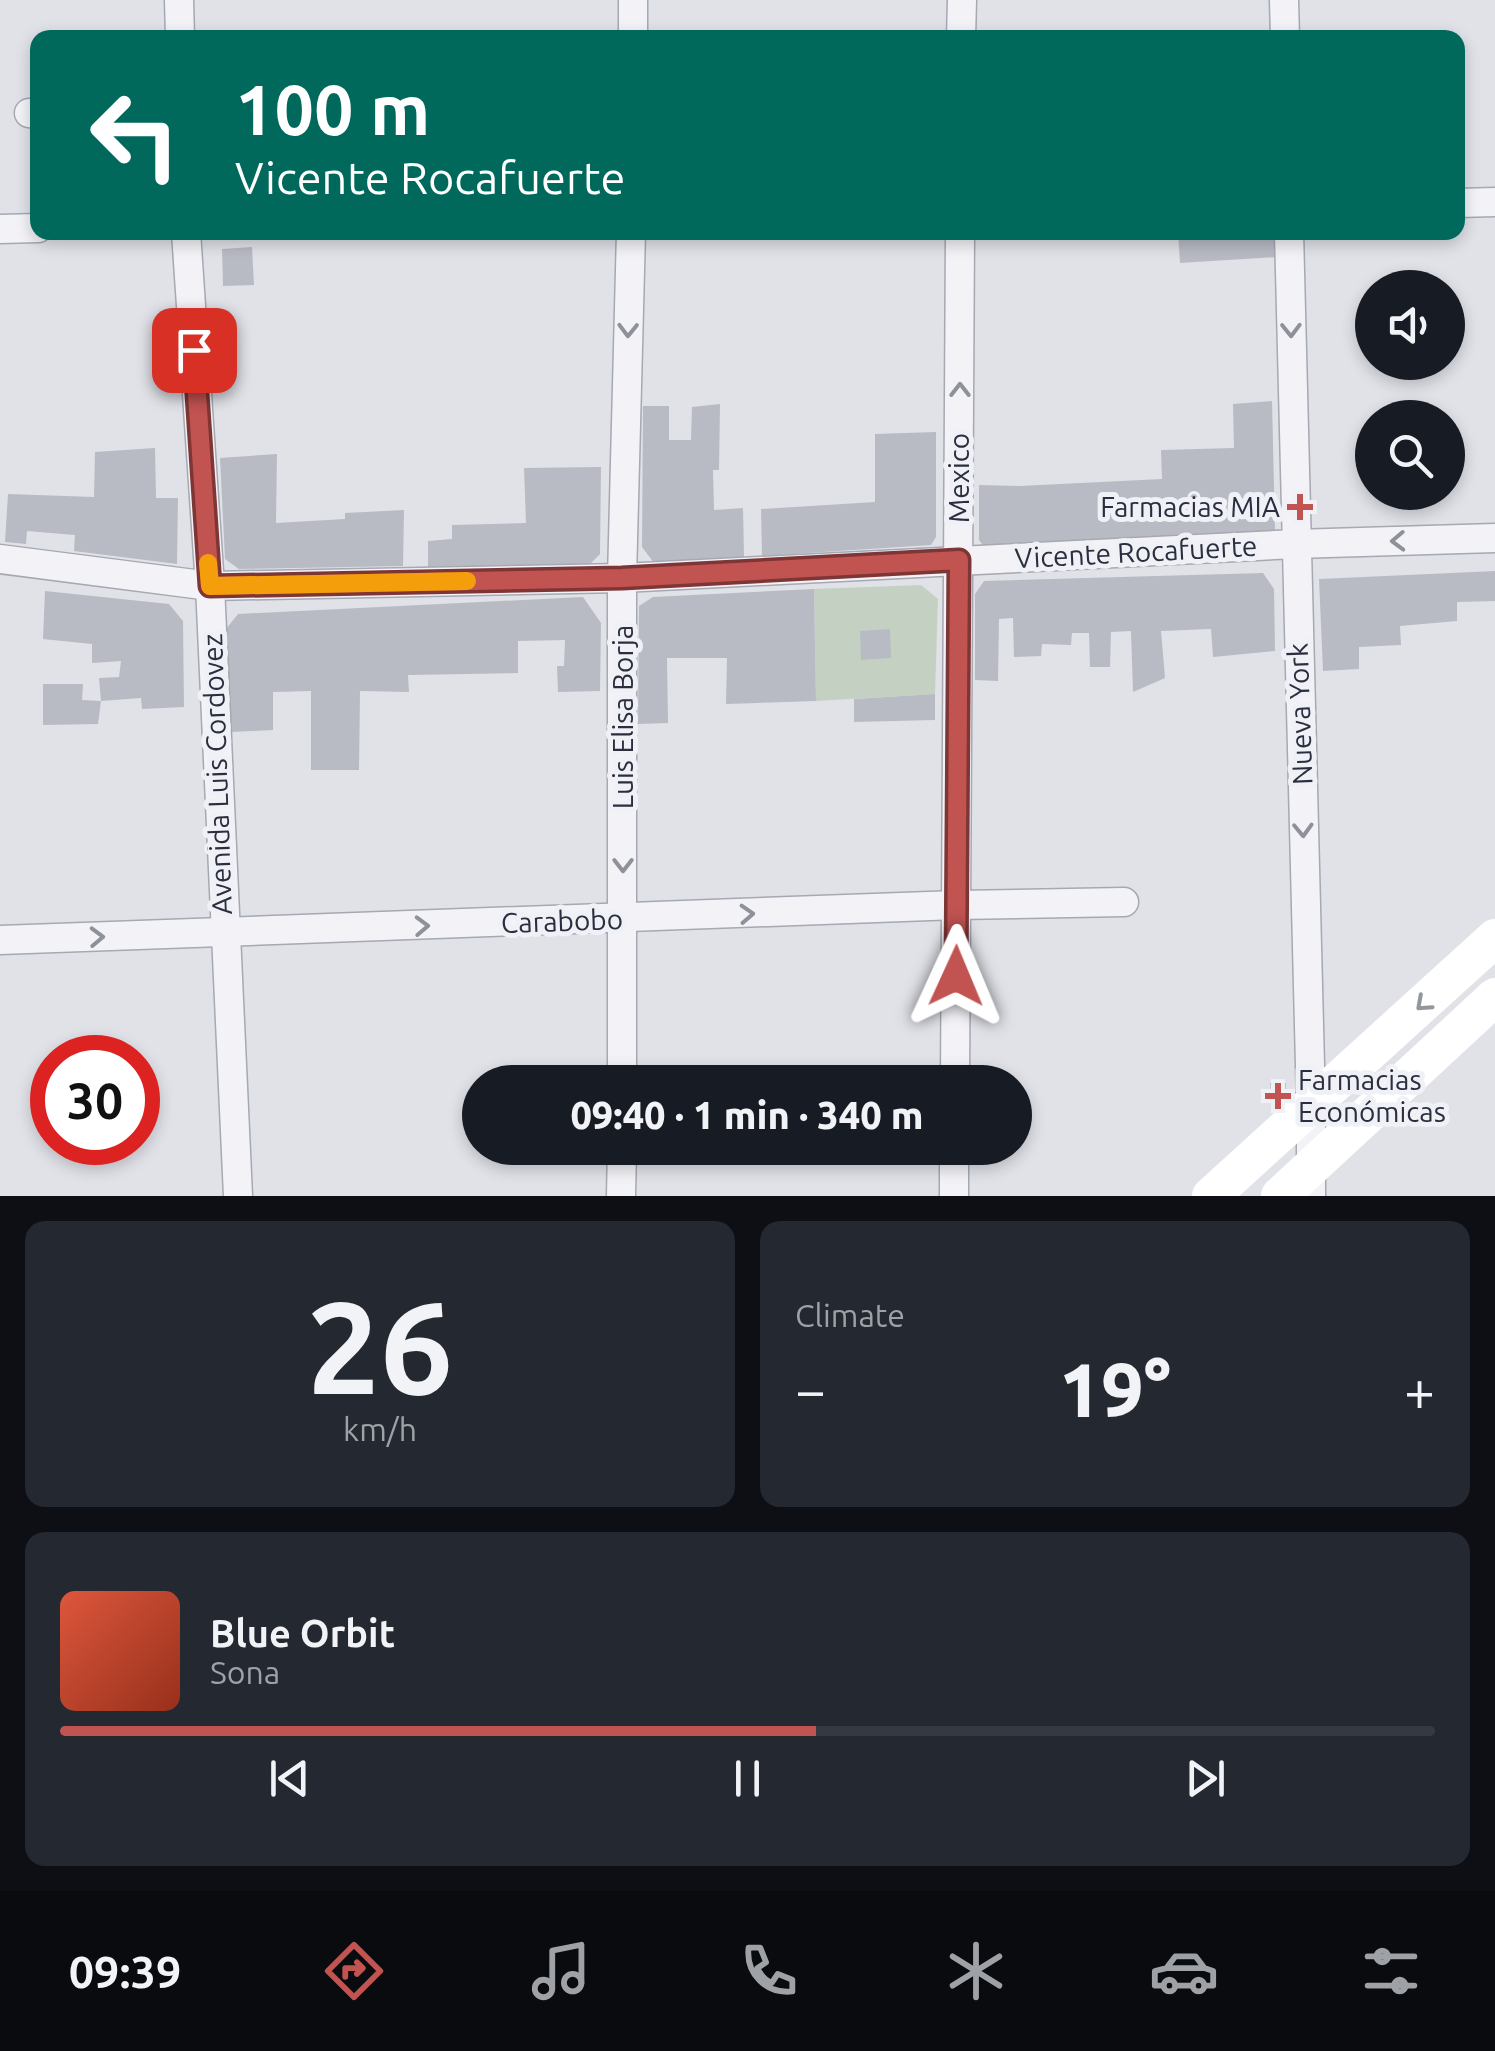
<!DOCTYPE html>
<html lang="en">
<head>
<meta charset="utf-8">
<style>
	body { margin:0; font-family:Ubuntu,sans-serif; background:#242831; color:#f1f3f6; height:100vh; display:flex; flex-direction:column; font-size:38px; white-space:nowrap }
	* { box-sizing:border-box; margin:0 }
	p { font-size:32px; color:#9ea1a6 }
	.icon { flex:none; width:55px; height:55px; fill:none; stroke:currentColor; stroke-width:2; stroke-linecap:round; stroke-linejoin:round }
	.map { position:relative; height:1196px; overflow:hidden }
	.drawer { display:flex; flex-direction:column; gap:25px; padding:25px; background:#0d0f14; flex:1 }
	.drawer>* { flex:none }
	.guide { position:absolute; left:30px; top:30px; width:1435px; height:210px; border-radius:20px; box-shadow:0 5px 15px #0003; background:#00695c; color:#fff; overflow:hidden }
	.tools { position:absolute; left:1355px; top:270px; display:grid; gap:20px }
	.tools a { display:grid; place-items:center; width:110px; height:110px; border-radius:50%; background:#171b24; box-shadow:0 5px 15px #0003; font-size:50px }
	.speed { position:absolute; left:30px; top:1035px; display:flex; gap:20px; font-size:50px; font-weight:700; text-align:center }
	.speed>* { display:grid; place-content:center; width:130px; height:130px; border-radius:50%; background:#171b24; box-shadow:0 5px 15px #0003; line-height:1 }
	.speed .limit { border:15px solid #d22; background:#fff; color:#111 }
	.pin { position:absolute; display:grid; place-items:center; width:85px; height:85px; color:#fff; margin:-42px; border-radius:20px; box-shadow:0 5px 15px #0006 }
	.me { position:absolute; width:110px; margin:-55px; rotate:1deg; stroke-linejoin:round; filter:drop-shadow(0 0 8px #0008) }
	.turn { display:flex; align-items:center; gap:35px; height:210px; padding:0 40px; font-size:45px }
	.turn .icon { width:130px; height:130px; stroke-width:2.5 }
	.turn b { display:block; font-size:70px; line-height:85px }
	.big { font-size:75px; font-weight:800; line-height:1.1 }
	.drawer .widget { flex:1; display:flex; flex-direction:column; justify-content:center; gap:15px; min-width:0; padding:0 35px; border-radius:20px; background:#242831 }
	.drawer .dial { align-items:center; gap:0 }
	.dial b { font-size:130px; line-height:1 }
	.song { display:flex; align-items:center; gap:30px }
	.cover { width:120px; height:120px; border-radius:15px; background:linear-gradient(135deg,hsl(10 70% 55%),hsl(10 70% 35%)) }
	.played { height:10px; border-radius:5px; background:linear-gradient(90deg,#c15351 55%,#363941 55%) }
	.keys { display:flex; justify-content:space-around; direction:ltr }
	.heat { display:flex; justify-content:space-between; align-items:center; font-size:55px; direction:ltr }
	.drawer .tiles { flex:1; display:grid; gap:25px; grid-template-columns:1fr 1fr }
	.widget:last-child { grid-column:span 2 }
	.trip { position:absolute; left:462px; top:1065px; width:570px; height:100px; border-radius:50px; background:#171b24; box-shadow:0 5px 15px #0003; font-weight:800; line-height:100px; text-align:center }
	.dock { display:flex; height:160px; justify-content:space-around; align-items:center; background:#090b0e; color:#9ea1a6 }
	.dock .icon { width:70px; height:70px }
	.dock .selected { color:#c15351 }
	.dock b { font-size:45px; color:#f1f3f6 }
	.map>svg:first-child { display:block }
	.green { fill:#c4d1c2 }
	.building { fill:#b8bbc4 }
	.lines { fill:none; stroke-linecap:round; stroke-linejoin:round }
	.street-casing { stroke:#a6a8b2; stroke-width:31 }
	.street { stroke:#f3f3f7; stroke-width:28 }
	.secondary { stroke:#fff; stroke-width:38 }
	.oneway { stroke:#8e909a }
	.oneway2 { stroke:#94969e }
	.route-casing { stroke:#7d3635; stroke-width:25 }
	.route { stroke:#c15351; stroke-width:18 }
	.slow { stroke:#f59e0b; stroke-width:18 }
	.poi-dot { fill:#c15351; stroke:#f0f1f6; stroke-width:4 }
	.labels { text-anchor:middle; stroke-width:10; stroke-linejoin:round; paint-order:stroke }
	.street-label { font-size:28px; fill:#2a2e3e; stroke:#f0f1f6 }
	.poi-label { font-size:28px; fill:#2a2e3e; stroke:#f0f1f6; text-anchor:end }
</style>
</head>
<body>
<div class="map">
<svg width="1495" height="1196" viewBox="0 0 1495 1196">
	<rect width="100%" height="100%" fill="#e0e2e8"/>
	<path class="green" d="M 921,585 L 938,599 L 935,694 L 816,701 L 814,589 Z"/>
	<g class="building">
		<path d="M 1178,232 L 1276,232 L 1277,257 L 1180,263 Z"/>
		<path d="M 252,247 L 254,285 L 223,286 L 222,249 Z"/>
		<path d="M 1272,401 L 1275,530 L 985,548 L 979,540 L 979,485 L 1020,486 L 1162,479 L 1161,450 L 1234,448 L 1233,404 Z"/>
		<path d="M 720,404 L 719,470 L 713,470 L 714,510 L 743,508 L 744,557 L 654,563 L 642,547 L 643,406 L 669,406 L 669,440 L 691,440 L 692,407 Z"/>
		<path d="M 936,432 L 936,537 L 931,545 L 762,556 L 761,509 L 875,502 L 875,434 Z"/>
		<path d="M 155,448 L 156,498 L 178,498 L 177,564 L 74,551 L 75,535 L 27,531 L 26,544 L 5,542 L 8,494 L 94,497 L 95,452 Z"/>
		<path d="M 277,454 L 276,523 L 345,519 L 345,513 L 404,510 L 403,566 L 239,569 L 225,559 L 220,458 Z"/>
		<path d="M 601,467 L 600,554 L 589,565 L 428,567 L 428,541 L 452,539 L 452,525 L 526,523 L 524,468 Z"/>
		<path d="M 1495,571 L 1495,601 L 1457,602 L 1457,621 L 1400,626 L 1401,645 L 1359,647 L 1359,669 L 1323,671 L 1319,579 Z"/>
		<path d="M 1263,573 L 1274,589 L 1275,651 L 1213,657 L 1211,629 L 1161,631 L 1165,678 L 1133,692 L 1131,631 L 1111,632 L 1110,667 L 1090,667 L 1089,633 L 1072,633 L 1071,645 L 1042,644 L 1041,656 L 1014,657 L 1013,618 L 999,619 L 998,681 L 975,680 L 975,594 L 984,581 Z"/>
		<path d="M 814,589 L 816,701 L 726,704 L 727,658 L 667,658 L 668,723 L 638,724 L 639,606 L 653,597 Z"/>
		<path d="M 45,591 L 169,604 L 183,621 L 184,707 L 142,709 L 141,698 L 101,701 L 99,678 L 119,677 L 121,661 L 92,663 L 92,644 L 43,639 Z"/>
		<path d="M 583,597 L 601,623 L 600,691 L 558,692 L 557,666 L 564,666 L 565,640 L 518,641 L 518,673 L 408,675 L 409,692 L 360,691 L 359,770 L 311,770 L 311,691 L 273,692 L 273,730 L 231,732 L 226,629 L 238,614 Z"/>
		<path d="M 890,629 L 891,658 L 861,660 L 860,631 Z"/>
		<path d="M 43,684 L 83,684 L 82,700 L 101,701 L 98,724 L 43,725 Z"/>
		<path d="M 935,694 L 935,720 L 854,722 L 854,699 Z"/>
		<path d="M 1270,1083 L 1286,1083 L 1284,1111 L 1272,1108 Z"/>
	</g>
	<g class="lines">
		<defs>
			<g id="street">
				<path d="M 179,0 L 180,38"/>
				<path d="M 1284,0 L 1285,38"/>
				<path d="M 633,38 L 633,0"/>
				<path d="M 961,38 L 962,0"/>
				<path d="M 29,113 L 38,114"/>
				<path d="M 1458,203 L 1495,202"/>
				<path d="M 0,229 L 38,228"/>
				<path d="M 186,232 L 210,586 L 238,1196"/>
				<path d="M 1289,232 L 1311,1105 L 1311,1196"/>
				<path d="M 0,559 L 210,586 L 622,578 L 1295,544 L 1495,538"/>
				<path d="M 0,940 L 957,905 L 1124,902"/>
				<path d="M 622,1082 L 622,578 L 631,232"/>
				<path d="M 955,1082 L 960,232"/>
				<path d="M 621,1196 L 622,1148"/>
				<path d="M 954,1196 L 954,1148"/>
			</g>
		</defs>
		<use href="#street" class="street-casing"/>
		<use href="#street" class="street"/>
		<g class="secondary">
			<path d="M 1211,1196 L 1495,938"/>
			<path d="M 1280,1196 L 1495,997"/>
		</g>
	</g>
	<defs><path id="oneway-chevron" d="M-2-3.5L2.5 0L-2 3.5" fill="none" stroke-width="1.6" stroke-linecap="round" stroke-linejoin="round" transform="scale(2.5)"/></defs>
	<g class="oneway">
		<use href="#oneway-chevron" transform="translate(628 330) rotate(91)"/>
		<use href="#oneway-chevron" transform="translate(1291 330) rotate(89)"/>
		<use href="#oneway-chevron" transform="translate(960 390) rotate(-90)"/>
		<use href="#oneway-chevron" transform="translate(1398 541) rotate(178)"/>
		<use href="#oneway-chevron" transform="translate(1303 830) rotate(88)"/>
		<use href="#oneway-chevron" transform="translate(623 865) rotate(90)"/>
		<use href="#oneway-chevron" transform="translate(747 914) rotate(-3)"/>
		<use href="#oneway-chevron" transform="translate(422 926) rotate(-2)"/>
		<use href="#oneway-chevron" transform="translate(97 937) rotate(-2)"/>
	</g>
	<use class="oneway2" href="#oneway-chevron" transform="translate(1423 1004) rotate(138)"/>
	<g class="lines">
		<defs>
			<path id="route" d="M 194,350 L 210,586 L 622,578 L 959,560 L 956,976"/>
		</defs>
		<use href="#route" class="route-casing"/>
		<use href="#route" class="route"/>
		<path class="slow" d="M 208,563 L 210,586 L 467,581"/>
	</g>
	<g class="poi-dot">
		<path d="M1295 492h10v10h10v10h-10v10h-10v-10h-10v-10h10z"/>
		<path d="M1273 1081h10v10h10v10h-10v10h-10v-10h-10v-10h10z"/>
	</g>
	<g class="labels">
		<g class="street-label">
			<text transform="translate(959 478) rotate(-90)" y="10">Mexico</text>
			<text transform="translate(1136 552) rotate(-3)" y="10">Vicente Rocafuerte</text>
			<text transform="translate(1300 714) rotate(-92)" y="10">Nueva York</text>
			<text transform="translate(623 717) rotate(-90)" y="10">Luis Elisa Borja</text>
			<text transform="translate(217 774) rotate(-92)" y="10">Avenida Luis Cordovez</text>
			<text transform="translate(562 921) rotate(-2)" y="10">Carabobo</text>
		</g>
		<g class="poi-label">
			<text x="1280" y="517">Farmacias MIA</text>
			<text x="1298" y="1090" text-anchor="start">Farmacias<tspan x="1298" dy="32">Económicas</tspan></text>
		</g>
	</g>
</svg>
<div class="tools">
<a><svg class="icon" aria-label="sound" viewBox="0 0 24 24"><path d="M4 9h4l5-4v14l-5-4H4zM17 9q2 3 0 6"/></svg></a>
<a><svg class="icon" aria-label="search" viewBox="0 0 24 24"><circle cx="10" cy="10" r="6"/><path d="M15 15l6 6"/></svg></a>
</div>
<div class="speed"><div class="limit">30</div></div>
<div class="pin" style="left:194px;top:350px;background:#d93025"><svg class="icon" aria-label="arrive" viewBox="0 0 24 24"><path d="M6 21V4h12l-3 4 3 4H6"/></svg></div>
<svg class="me" style="left:956px;top:976px" viewBox="-20 -20 40 40"><path d="M0-17L14 15 0 8-14 15z" fill="#c15351" stroke="#fff" stroke-width="4"/></svg>
<div class="trip">09:40 · 1 min · 340 m</div>
<div class="guide">
<div class="turn"><svg class="icon" aria-label="left" viewBox="0 0 24 24"><path d="M17 20v-9H6M10 6l-5 5 5 5"/></svg><div><b>100 m</b>Vicente Rocafuerte</div></div>
</div>
</div>
<section class="drawer">
<div class="tiles">
<div class="widget dial"><b>26</b><p>km/h</p></div>
<div class="widget"><p>Climate</p>
<div class="heat"><a>−</a><b class="big">19°</b><a>+</a></div>
</div>
<div class="widget">
<div class="song"><i class="cover"></i><div><b>Blue Orbit</b><p>Sona</p></div></div>
<div class="played"></div>
<div class="keys"><svg class="icon" aria-label="previous" viewBox="0 0 24 24"><path d="M18 5L8 12l10 7zM5 5v14"/></svg><svg class="icon" aria-label="pause" viewBox="0 0 24 24"><path d="M8 5v14M16 5v14"/></svg><svg class="icon" aria-label="next" viewBox="0 0 24 24"><path d="M6 5l10 7-10 7zM19 5v14"/></svg></div>
</div>
</div>
</section>
<nav class="dock">
<b>09:39</b>
<svg class="icon selected" aria-label="directions" viewBox="0 0 24 24"><path d="M12 3l9 9-9 9-9-9zM9 14v-3h6M13 9l2 2-2 2"/></svg>
<svg class="icon" aria-label="music" viewBox="0 0 24 24"><path d="M9 18V5l10-2v13"/><circle cx="6" cy="18" r="3"/><circle cx="16" cy="16" r="3"/></svg>
<svg class="icon" aria-label="phone" viewBox="0 0 24 24"><path d="M5 4h4l2 5-3 2q2 4 5 5l2-3 5 2v4C11 20 4 13 5 4z"/></svg>
<svg class="icon" aria-label="climate" viewBox="0 0 24 24"><path d="M12 3v18M4 7l16 10M4 17L20 7"/></svg>
<svg class="icon" aria-label="car" viewBox="0 0 24 24"><path d="M5 17H2v-5l4-1 3-4h7l3 4 3 1v5h-3M9 17h6M6 11h13"/><circle cx="7" cy="17" r="2"/><circle cx="17" cy="17" r="2"/></svg>
<svg class="icon" aria-label="filters" viewBox="0 0 24 24"><path d="M4 7h16M4 17h16"/><circle cx="9" cy="7" r="2"/><circle cx="15" cy="17" r="2"/></svg>
</nav>
</body>
</html>
